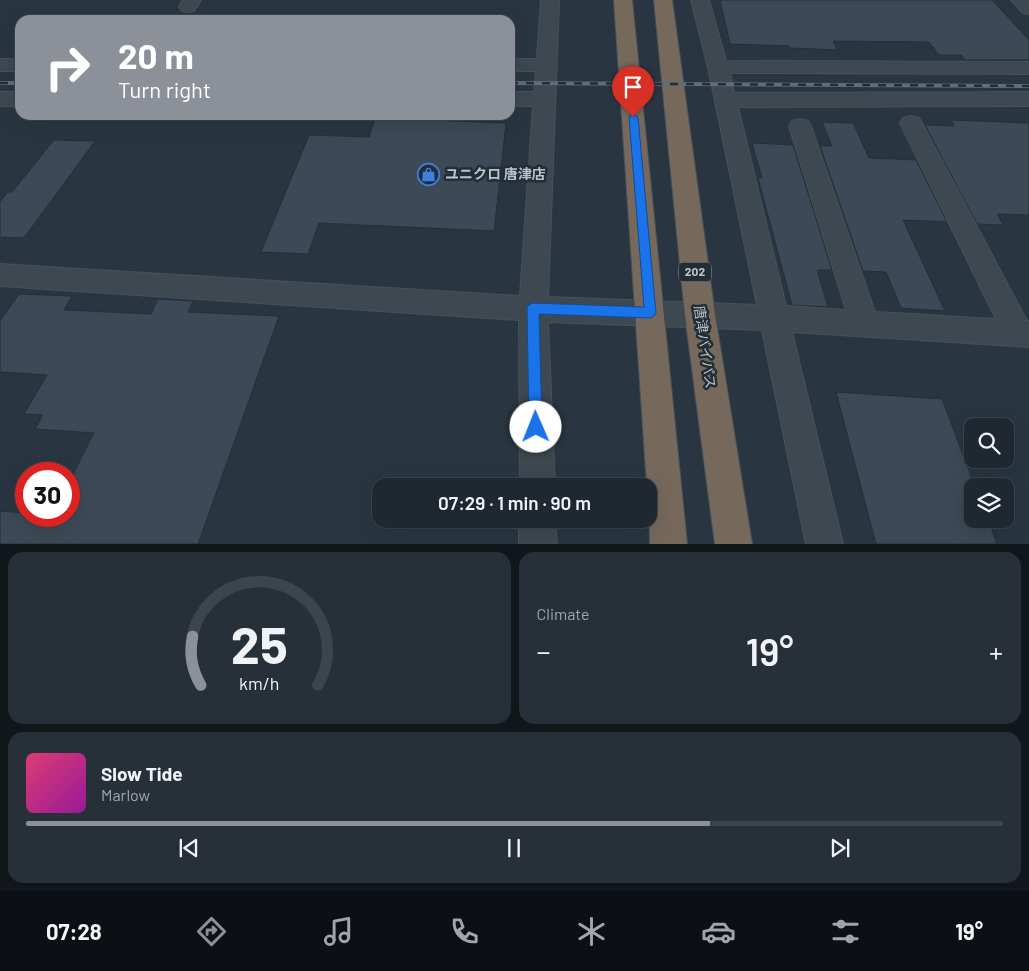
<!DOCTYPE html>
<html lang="en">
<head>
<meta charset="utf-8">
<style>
	body { margin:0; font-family:Barlow,"Noto Sans JP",sans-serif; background:#273039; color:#f1f3f6; height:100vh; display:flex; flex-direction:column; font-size:19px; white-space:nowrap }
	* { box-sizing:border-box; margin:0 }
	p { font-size:16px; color:#a1a6ab }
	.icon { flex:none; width:28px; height:28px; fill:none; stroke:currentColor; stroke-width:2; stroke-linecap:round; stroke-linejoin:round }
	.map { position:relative; height:544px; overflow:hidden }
	.side { display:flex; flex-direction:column; gap:8px; padding:8px; background:#11161b; flex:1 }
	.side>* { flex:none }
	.guide { position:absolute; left:15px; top:15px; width:500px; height:105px; border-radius:15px; box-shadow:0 5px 20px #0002,0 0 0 1px #3c444d; background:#8c9099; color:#fff; overflow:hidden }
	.buttons { position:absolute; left:964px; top:418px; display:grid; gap:10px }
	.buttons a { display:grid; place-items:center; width:50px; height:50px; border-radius:10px; background:#1f2831; box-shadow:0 5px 20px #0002,0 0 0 1px #3c444d; font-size:25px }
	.speed { position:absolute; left:15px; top:462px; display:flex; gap:10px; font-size:25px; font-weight:700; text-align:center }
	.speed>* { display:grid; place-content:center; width:65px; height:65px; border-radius:50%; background:#1f2831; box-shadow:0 5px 20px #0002,0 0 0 1px #3c444d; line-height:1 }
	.speed .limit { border:8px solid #d22; background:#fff; color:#111 }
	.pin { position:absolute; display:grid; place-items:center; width:42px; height:42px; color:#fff; margin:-51px -21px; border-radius:50% 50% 50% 0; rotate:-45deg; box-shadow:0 0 5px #0007 }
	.pin .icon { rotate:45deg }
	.me { position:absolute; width:55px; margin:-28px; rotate:359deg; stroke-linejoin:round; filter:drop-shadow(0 0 4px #0008) }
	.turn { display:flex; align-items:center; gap:18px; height:105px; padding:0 20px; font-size:22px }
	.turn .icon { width:65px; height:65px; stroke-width:2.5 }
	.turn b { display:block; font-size:35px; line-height:42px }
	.big { font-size:38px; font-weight:600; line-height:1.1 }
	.side .tile { flex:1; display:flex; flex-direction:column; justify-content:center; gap:8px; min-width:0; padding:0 18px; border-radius:15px; background:#273039 }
	.side .dial { align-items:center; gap:0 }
	.dial svg { height:130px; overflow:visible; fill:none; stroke:#3c444d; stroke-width:7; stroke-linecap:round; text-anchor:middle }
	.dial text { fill:#f1f3f6; stroke:none }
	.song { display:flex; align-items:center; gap:15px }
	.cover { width:60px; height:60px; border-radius:8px; background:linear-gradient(135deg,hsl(340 70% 55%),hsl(300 70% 35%)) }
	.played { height:5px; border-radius:2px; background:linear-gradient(90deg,#8c9099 70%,#3c444d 70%) }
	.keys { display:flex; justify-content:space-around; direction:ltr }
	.heat { display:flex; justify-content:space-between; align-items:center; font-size:28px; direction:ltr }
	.side .tiles { flex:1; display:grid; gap:8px; grid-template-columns:1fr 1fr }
	.tile:last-child { grid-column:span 2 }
	.trip { position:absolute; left:372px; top:478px; width:285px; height:50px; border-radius:15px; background:#1f2831; box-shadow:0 5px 20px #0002,0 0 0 1px #3c444d; font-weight:600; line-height:50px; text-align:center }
	.tabs { display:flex; height:80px; justify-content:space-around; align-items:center; background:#0c1014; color:#a1a6ab }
	.tabs .icon { width:35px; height:35px }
	.tabs .selected { color:#8c9099 }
	.tabs b { font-size:22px; color:#f1f3f6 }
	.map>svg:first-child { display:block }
	.building { fill:#3c4a57; stroke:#242f38 }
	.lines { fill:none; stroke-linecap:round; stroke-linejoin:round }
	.minor-casing { stroke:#47515a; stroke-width:2 }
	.highway-casing { stroke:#48535b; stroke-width:2 }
	.minor { fill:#3d4851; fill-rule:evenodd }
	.highway { fill:#76695b; fill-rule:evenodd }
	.rail-casing { stroke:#606c78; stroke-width:4 }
	.rail { stroke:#222d37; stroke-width:2.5; stroke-dasharray:8; stroke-linecap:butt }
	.route { fill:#1a73e8; stroke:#114b97 }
	.labels { text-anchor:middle; stroke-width:5; stroke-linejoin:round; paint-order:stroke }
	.shield { fill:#222d37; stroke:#8c969f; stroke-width:1 }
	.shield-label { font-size:12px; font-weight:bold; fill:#bac3cb }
	.poi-label { font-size:14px; font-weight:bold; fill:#bac3cb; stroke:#222d37; text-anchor:start }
	.street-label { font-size:14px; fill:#bac3cb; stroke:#222d37 }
</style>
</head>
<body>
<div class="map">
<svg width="1029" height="544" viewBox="0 0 1029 544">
	<rect width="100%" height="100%" fill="#293641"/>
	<g class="building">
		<path d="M 720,0 L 992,0 L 1029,40 L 1029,60 L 965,60 L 961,55 L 939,55 L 929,42 L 833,41 L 837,50 L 790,48 L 789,46 L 730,44 Z"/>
		<path d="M 375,118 L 506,123 L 494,231 L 319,223 L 308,254 L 261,252 L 309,135 L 369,137 Z"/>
		<path d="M 951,120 L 1029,123 L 1029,215 L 997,214 L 1003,225 L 977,224 L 925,125 L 954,126 Z"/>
		<path d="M 822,122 L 853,123 L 869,158 L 916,160 L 947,222 L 903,220 L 945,311 L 901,308 L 886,272 L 863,271 L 820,146 L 832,146 Z"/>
		<path d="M 54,140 L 95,141 L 24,238 L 0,237 L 0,202 L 8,192 L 12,192 Z"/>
		<path d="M 752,143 L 793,145 L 832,270 L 817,270 L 828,307 L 792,305 L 758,178 L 762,178 Z"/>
		<path d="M 19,294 L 72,296 L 64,310 L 151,314 L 158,299 L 193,301 L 188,312 L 279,316 L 198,544 L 0,544 L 0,511 L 26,513 L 26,516 L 69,516 L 69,482 L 94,433 L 35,429 L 43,415 L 24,414 L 47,375 L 0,372 L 0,321 Z"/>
		<path d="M 836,392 L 942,399 L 975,486 L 972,486 L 972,519 L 988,519 L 997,544 L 876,544 Z"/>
	</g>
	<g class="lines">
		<defs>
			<g id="minor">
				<path d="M 183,0 L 201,0 L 194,11 L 188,12 L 182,11 L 179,7 Z"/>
				<path d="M 541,0 L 559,0 L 548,297 L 757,305 L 708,67 L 691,0 L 709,0 L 726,61 L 1029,62 L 1029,74 L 730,73 L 734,93 L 1029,92 L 1029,106 L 738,107 L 786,306 L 846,310 L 789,126 L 792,121 L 800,119 L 808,121 L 811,126 L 875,312 L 996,319 L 900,123 L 903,118 L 911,116 L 919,118 L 922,123 L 1027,321 L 1029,321 L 1029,347 L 792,332 L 843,544 L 806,544 L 762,330 L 548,322 L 555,486 L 520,486 L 519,320 L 0,286 L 0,264 L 520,296 L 533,106 L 510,106 L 510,92 L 534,92 L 536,71 L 510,71 L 510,59 L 537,59 Z"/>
				<path d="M 1011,0 L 1029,0 L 1029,14 L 1023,13 Z"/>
				<rect x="0" y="59" width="20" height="12"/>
				<rect x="0" y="92" width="20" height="14"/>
				<path d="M 519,519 L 555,519 L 557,544 L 519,544 Z"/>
			</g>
			<g id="highway">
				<path d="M 614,0 L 632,0 L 687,544 L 650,544 L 649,486 L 647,486 Z"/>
				<path d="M 654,0 L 672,0 L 715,315 L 752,544 L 715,544 L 685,315 Z"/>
			</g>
		</defs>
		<use href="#minor" class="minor-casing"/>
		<use href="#highway" class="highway-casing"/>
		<use href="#minor" class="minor"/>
		<use href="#highway" class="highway"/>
		<defs>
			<g id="rail">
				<path d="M 0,83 L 20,83"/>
				<path d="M 510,83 L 1029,86"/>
			</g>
		</defs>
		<use href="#rail" class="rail-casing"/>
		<use href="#rail" class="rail"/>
	</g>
	<path class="route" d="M 633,114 L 638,117 L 656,313 L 654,316 L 650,318 L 539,314 L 542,427 L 540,432 L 536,434 L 531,432 L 529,427 L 527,308 L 529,305 L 533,303 L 644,307 L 629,117 Z"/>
	<defs>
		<symbol id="shop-ring" viewBox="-11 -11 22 22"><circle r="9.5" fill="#222d37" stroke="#3f7fe0" stroke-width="1.5"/><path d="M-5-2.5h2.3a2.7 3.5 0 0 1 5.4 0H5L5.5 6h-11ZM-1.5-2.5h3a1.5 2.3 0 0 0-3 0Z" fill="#3f7fe0"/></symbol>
	</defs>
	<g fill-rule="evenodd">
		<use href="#shop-ring" x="416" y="162" width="25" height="25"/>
	</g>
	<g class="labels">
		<rect class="shield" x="679" y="262.5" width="32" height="19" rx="4"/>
		<g class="shield-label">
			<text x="695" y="276">202</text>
		</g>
		<g class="poi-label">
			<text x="445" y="179">ユニクロ 唐津店</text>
		</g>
		<g class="street-label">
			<text transform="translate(705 347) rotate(82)" y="5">唐津バイパス</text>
		</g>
	</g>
</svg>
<div class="buttons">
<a><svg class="icon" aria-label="search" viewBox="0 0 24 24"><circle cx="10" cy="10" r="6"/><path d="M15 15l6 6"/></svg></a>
<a><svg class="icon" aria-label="layers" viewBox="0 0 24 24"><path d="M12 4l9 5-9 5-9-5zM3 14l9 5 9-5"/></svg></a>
</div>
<div class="speed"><div class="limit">30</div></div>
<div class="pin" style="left:633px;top:117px;background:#d93025"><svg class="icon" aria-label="arrive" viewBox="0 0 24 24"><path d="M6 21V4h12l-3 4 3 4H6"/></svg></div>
<svg class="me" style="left:536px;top:427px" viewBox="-20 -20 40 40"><circle r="19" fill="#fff"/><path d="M0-13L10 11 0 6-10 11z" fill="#1a73e8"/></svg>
<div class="trip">07:29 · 1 min · 90 m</div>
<div class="guide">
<div class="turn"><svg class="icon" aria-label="right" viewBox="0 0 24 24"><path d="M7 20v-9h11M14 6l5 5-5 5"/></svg><div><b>20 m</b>Turn right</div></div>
</div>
</div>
<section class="side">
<div class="tiles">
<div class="tile dial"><svg viewBox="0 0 100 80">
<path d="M14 69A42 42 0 1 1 86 69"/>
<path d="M14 69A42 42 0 0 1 9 39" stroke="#8c9099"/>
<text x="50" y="56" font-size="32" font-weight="700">25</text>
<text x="50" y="72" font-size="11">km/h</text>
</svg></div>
<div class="tile"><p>Climate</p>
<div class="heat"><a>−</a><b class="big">19°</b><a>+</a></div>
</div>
<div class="tile">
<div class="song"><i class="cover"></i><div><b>Slow Tide</b><p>Marlow</p></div></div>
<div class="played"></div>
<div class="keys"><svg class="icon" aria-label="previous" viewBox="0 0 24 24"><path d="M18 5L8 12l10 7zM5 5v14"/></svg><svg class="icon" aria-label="pause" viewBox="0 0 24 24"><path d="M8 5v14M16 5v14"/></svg><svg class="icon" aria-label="next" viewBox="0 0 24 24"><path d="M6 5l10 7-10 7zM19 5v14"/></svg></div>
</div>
</div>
</section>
<nav class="tabs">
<b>07:28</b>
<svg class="icon selected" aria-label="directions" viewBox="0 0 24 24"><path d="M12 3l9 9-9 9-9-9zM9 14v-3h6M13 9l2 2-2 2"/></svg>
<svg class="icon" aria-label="music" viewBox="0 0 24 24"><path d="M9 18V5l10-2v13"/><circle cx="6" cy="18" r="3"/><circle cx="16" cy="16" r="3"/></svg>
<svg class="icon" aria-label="phone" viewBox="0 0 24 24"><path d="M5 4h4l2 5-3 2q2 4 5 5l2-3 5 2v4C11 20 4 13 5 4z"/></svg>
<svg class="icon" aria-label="climate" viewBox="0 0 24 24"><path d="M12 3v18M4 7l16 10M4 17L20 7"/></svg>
<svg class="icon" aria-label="car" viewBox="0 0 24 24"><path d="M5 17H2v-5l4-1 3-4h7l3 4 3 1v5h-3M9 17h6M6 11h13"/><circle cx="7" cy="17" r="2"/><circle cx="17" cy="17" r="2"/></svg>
<svg class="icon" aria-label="filters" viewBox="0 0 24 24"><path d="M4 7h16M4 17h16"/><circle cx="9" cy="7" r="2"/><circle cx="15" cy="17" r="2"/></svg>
<b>19°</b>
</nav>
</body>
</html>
